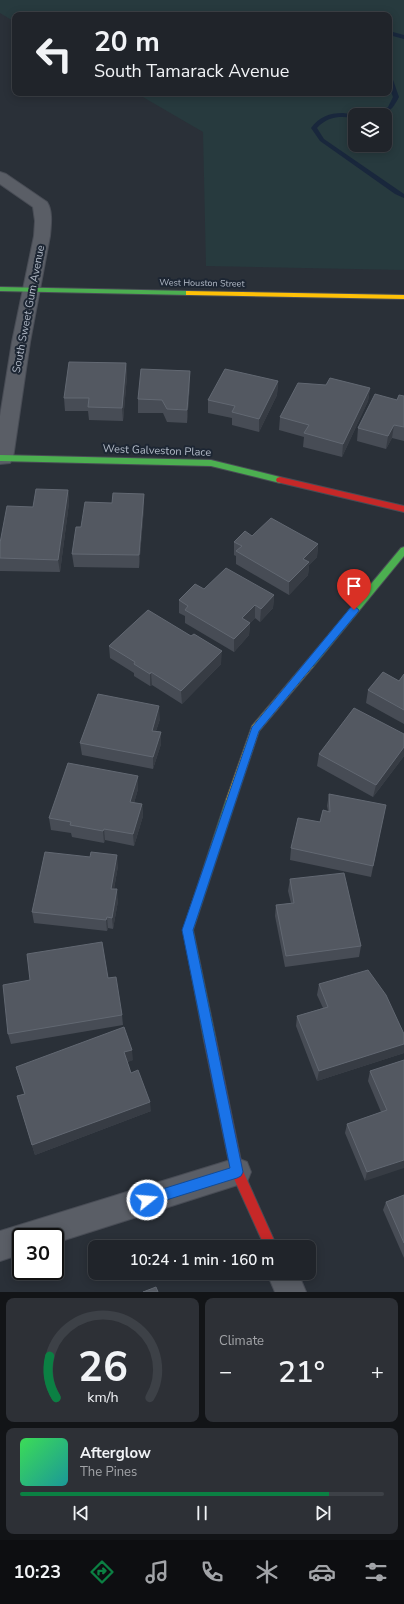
<!DOCTYPE html>
<html lang="en">
<head>
<meta charset="utf-8">
<style>
	body { margin:0; font-family:"Nunito Sans",sans-serif; background:#2d3036; color:#f1f3f6; height:100vh; display:flex; flex-direction:column; font-size:15px; white-space:nowrap }
	* { box-sizing:border-box; margin:0 }
	p { font-size:13px; color:#a2a4a8 }
	.icon { flex:none; width:22px; height:22px; fill:none; stroke:currentColor; stroke-width:2; stroke-linecap:round; stroke-linejoin:round }
	.map { position:relative; height:1292px; overflow:hidden }
	.sheet { display:flex; flex-direction:column; gap:6px; padding:6px; background:#121417; flex:1 }
	.sheet>* { flex:none }
	.top-card { position:absolute; left:12px; top:12px; width:380px; height:84px; border-radius:8px; box-shadow:0 2px 10px #0003,0 0 0 1px #3d4147; background:#20242a; color:#f1f3f6; overflow:hidden }
	.fabs { position:absolute; left:348px; top:108px; display:grid; gap:8px }
	.fabs a { display:grid; place-items:center; width:44px; height:44px; border-radius:8px; background:#20242a; box-shadow:0 2px 10px #0003,0 0 0 1px #3d4147; font-size:20px }
	.speed { position:absolute; left:12px; top:1228px; display:flex; gap:8px; font-size:20px; font-weight:700; text-align:center }
	.speed>* { display:grid; place-content:center; width:52px; height:52px; border-radius:50%; background:#20242a; box-shadow:0 2px 10px #0003,0 0 0 1px #3d4147; line-height:1 }
	.speed .limit { border:2px solid #111; border-radius:6px; background:#fff; color:#111 }
	.pin { position:absolute; display:grid; place-items:center; width:34px; height:34px; color:#fff; margin:-41px -17px; border-radius:50% 50% 50% 0; rotate:-45deg; box-shadow:0 0 4px #0007 }
	.pin .icon { rotate:45deg }
	.me { position:absolute; width:44px; margin:-22px; rotate:73deg; stroke-linejoin:round; filter:drop-shadow(0 0 3px #0008) }
	.turn { display:flex; align-items:center; gap:14px; height:84px; padding:0 16px; font-size:18px }
	.turn .icon { width:52px; height:52px; stroke-width:2.5 }
	.turn b { display:block; font-size:28px; line-height:34px }
	.big { font-size:30px; font-weight:600; line-height:1.1 }
	.sheet .card { flex:1; display:flex; flex-direction:column; justify-content:center; gap:6px; min-width:0; padding:0 14px; border-radius:8px; background:#2d3036 }
	.sheet .dial { align-items:center; gap:0 }
	.dial svg { height:104px; overflow:visible; fill:none; stroke:#3d4147; stroke-width:7; stroke-linecap:round; text-anchor:middle }
	.dial text { fill:#f1f3f6; stroke:none }
	.song { display:flex; align-items:center; gap:12px }
	.cover { width:48px; height:48px; border-radius:6px; background:linear-gradient(135deg,hsl(130 70% 55%),hsl(180 70% 35%)) }
	.played { height:4px; border-radius:2px; background:linear-gradient(90deg,#0b8043 85%,#3d4147 85%) }
	.keys { display:flex; justify-content:space-around; direction:ltr }
	.heat { display:flex; justify-content:space-between; align-items:center; font-size:22px; direction:ltr }
	.sheet .tiles { flex:1; display:grid; gap:6px; grid-template-columns:1fr 1fr }
	.card:last-child { grid-column:span 2 }
	.trip { position:absolute; left:88px; top:1240px; width:228px; height:40px; border-radius:8px; background:#20242a; box-shadow:0 2px 10px #0003,0 0 0 1px #3d4147; font-weight:600; line-height:40px; text-align:center }
	.tab-bar { display:flex; height:64px; justify-content:space-around; align-items:center; background:#0d0e11; color:#a2a4a8 }
	.tab-bar .icon { width:28px; height:28px }
	.tab-bar .active { color:#0b8043 }
	.tab-bar b { font-size:18px; color:#f1f3f6 }
	.map>svg:first-child { display:block }
	.green { fill:#273a3e; fill-rule:evenodd }
	.lines { fill:none; stroke-linecap:round; stroke-linejoin:round }
	.stream { fill:#19273c; fill-rule:evenodd }
	.street-casing { stroke:#484c55; stroke-width:2 }
	.fast-casing { stroke:#484c55; stroke-width:2 }
	.slow-casing { stroke:#484c55; stroke-width:2 }
	.jam-casing { stroke:#484c55; stroke-width:2 }
	.street { fill:#5a5e66; fill-rule:evenodd }
	.fast { fill:#4caf50; fill-rule:evenodd }
	.slow { fill:#ffc107; fill-rule:evenodd }
	.jam { fill:#c62828; fill-rule:evenodd }
	.wall { fill:#474c55 }
	.shaded-wall { fill:#373c44 }
	.building { fill:#535861; stroke:#626872 }
	.route { fill:#1a73e8; stroke:#114b97 }
	.labels { text-anchor:middle; stroke-width:4; stroke-linejoin:round; paint-order:stroke }
	.far-street-label { font-size:9px; fill:#b4bcc9; stroke:#1d2633 }
	.street-label { font-size:11px; fill:#b4bcc9; stroke:#1d2633 }
</style>
</head>
<body>
<div class="map">
<svg width="404" height="1292" viewBox="0 0 404 1292">
	<rect width="100%" height="100%" fill="#2a3038"/>
	<path class="green" d="M 0,0 L 404,0 L 404,270 L 206,266 L 203,132 L 136,93 L 389,93 L 389,15 L 15,15 L 15,22 L 0,13 ZM 355,115 L 385,115 L 385,145 L 355,145 Z"/>
	<g class="lines">
		<g class="stream">
			<path d="M 389,31 L 404,35 L 404,39 L 389,35 Z"/>
			<path d="M 389,75 L 392,77 L 399,97 C 392,111 387,115 371,115 L 388,107 L 393,97 L 389,86 Z"/>
			<path d="M 343,113 L 357,115 L 355,115 L 355,118 C 340,116 328,116 317,128 L 324,139 L 404,194 L 404,198 L 395,194 L 320,141 L 311,128 C 319,117 329,113 343,113 Z"/>
		</g>
		<defs>
			<g id="street">
				<path d="M 0,172 L 6,174 L 47,202 C 53,211 51,225 50,236 L 30,342 L 13,458 L 10,463 L 0,464 L 0,416 L 12,342 L 34,236 L 35,221 L 33,207 L 0,184 Z"/>
				<path d="M 237,1158 L 247,1162 L 251,1172 L 247,1182 L 55,1243 L 55,1237 L 21,1237 L 21,1254 L 0,1261 L 0,1231 Z"/>
				<path d="M 267,1273 L 298,1273 L 306,1292 L 275,1292 Z"/>
			</g>
			<g id="fast">
				<path d="M 0,287 L 189,291 L 193,293 L 189,295 L 0,291 Z"/>
				<path d="M 0,455 L 211,460 L 280,477 L 284,480 L 280,483 L 211,466 L 0,461 Z"/>
				<path d="M 404,547 L 404,556 L 312,668 L 306,668 L 304,665 L 306,662 L 401,548 Z"/>
				<path d="M 231,796 L 234,797 L 236,800 L 193,930 L 216,1040 L 214,1044 L 210,1045 L 206,1044 L 204,1040 L 183,930 L 226,800 L 228,797 Z"/>
			</g>
			<g id="slow">
				<path d="M 186,291 L 404,295 L 404,299 L 189,295 L 186,295 Z"/>
				<path d="M 309,661 L 312,662 L 314,665 L 312,668 L 259,731 L 236,800 L 234,803 L 231,804 L 228,803 L 226,800 L 252,726 L 306,662 Z"/>
			</g>
			<g id="jam">
				<path d="M 280,477 L 404,506 L 404,512 L 277,482 L 276,480 L 277,478 Z"/>
				<path d="M 210,1035 L 214,1036 L 216,1040 L 243,1171 L 277,1247 L 265,1247 L 231,1172 L 204,1040 L 206,1036 Z"/>
			</g>
		</defs>
		<use href="#street" class="street-casing"/>
		<use href="#fast" class="fast-casing"/>
		<use href="#slow" class="slow-casing"/>
		<use href="#jam" class="jam-casing"/>
		<use href="#street" class="street"/>
		<use href="#fast" class="fast"/>
		<use href="#slow" class="slow"/>
		<use href="#jam" class="jam"/>
	</g>
	<g class="wall">
		<path d="M 126,363 L 127,376 L 123,421 L 89,420 L 88,411 L 65,411 L 64,398 Z"/>
		<path d="M 190,371 L 190,384 L 187,423 L 167,422 L 163,413 L 138,413 L 138,399 Z"/>
		<path d="M 278,381 L 277,395 L 259,432 L 232,425 L 232,418 L 208,413 L 208,400 Z"/>
		<path d="M 370,388 L 368,401 L 342,457 L 303,447 L 304,437 L 279,430 L 280,417 Z"/>
		<path d="M 404,396 L 404,441 L 392,438 L 386,449 L 357,441 L 358,428 L 397,400 Z"/>
		<path d="M 68,490 L 69,503 L 60,572 L 0,571 L 0,543 L 33,507 Z"/>
		<path d="M 144,494 L 144,507 L 139,568 L 74,567 L 72,554 L 81,527 L 112,503 Z"/>
		<path d="M 252,536 L 318,544 L 317,557 L 309,565 L 308,575 L 289,595 L 236,564 L 236,556 L 234,555 L 234,542 Z"/>
		<path d="M 204,589 L 274,595 L 273,608 L 260,622 L 255,618 L 250,623 L 249,635 L 234,652 L 185,623 L 185,616 L 179,613 L 179,600 Z"/>
		<path d="M 109,646 L 221,664 L 182,704 L 152,685 L 150,686 L 134,676 L 134,673 L 110,658 Z"/>
		<path d="M 404,674 L 404,724 L 366,703 L 368,690 L 399,681 Z"/>
		<path d="M 160,719 L 156,731 L 161,732 L 161,744 L 153,769 L 82,755 L 80,743 Z"/>
		<path d="M 404,734 L 404,756 L 373,797 L 317,766 L 319,754 Z"/>
		<path d="M 138,789 L 134,803 L 142,804 L 143,816 L 134,846 L 105,840 L 104,843 L 72,837 L 71,833 L 51,830 L 49,818 Z"/>
		<path d="M 329,794 L 383,817 L 371,877 L 290,860 L 291,848 L 320,822 L 328,811 L 327,806 Z"/>
		<path d="M 118,866 L 114,889 L 118,901 L 113,929 L 108,928 L 107,931 L 34,923 L 32,912 Z"/>
		<path d="M 290,879 L 361,946 L 359,957 L 285,967 L 275,916 L 276,905 L 291,903 L 288,891 Z"/>
		<path d="M 108,978 L 122,1015 L 123,1025 L 11,1044 L 8,1034 Z"/>
		<path d="M 319,984 L 404,1034 L 404,1053 L 317,1081 L 296,1026 L 297,1016 L 323,1008 L 317,995 Z"/>
		<path d="M 133,1060 L 127,1062 L 131,1073 L 151,1111 L 35,1155 L 17,1096 L 24,1094 L 16,1067 Z"/>
		<path d="M 404,1060 L 365,1181 L 345,1133 L 347,1124 L 381,1112 L 368,1081 L 370,1071 Z"/>
		<path d="M 404,1195 L 404,1258 L 383,1210 L 386,1202 Z"/>
	</g>
	<g class="shaded-wall">
		<path d="M 126,363 L 127,376 L 123,421 L 122,408 Z"/>
		<path d="M 190,371 L 190,384 L 187,423 L 187,410 Z"/>
		<path d="M 278,381 L 277,395 L 259,432 L 259,419 Z"/>
		<path d="M 370,388 L 368,401 L 342,457 L 343,444 Z"/>
		<path d="M 394,425 L 392,438 L 386,449 L 388,436 Z"/>
		<path d="M 68,490 L 69,503 L 60,572 L 58,560 Z"/>
		<path d="M 144,494 L 144,507 L 139,568 L 139,555 Z"/>
		<path d="M 318,544 L 317,557 L 309,565 L 308,575 L 289,595 L 289,582 L 303,559 Z"/>
		<path d="M 274,595 L 273,608 L 260,622 L 261,609 Z"/>
		<path d="M 255,605 L 255,618 L 250,623 L 249,635 L 234,652 L 234,639 L 242,618 Z"/>
		<path d="M 222,651 L 221,664 L 182,704 L 181,691 Z"/>
		<path d="M 151,672 L 152,685 L 150,686 L 150,674 Z"/>
		<path d="M 159,706 L 160,719 L 152,743 L 152,731 Z"/>
		<path d="M 161,732 L 161,744 L 153,769 L 153,757 Z"/>
		<path d="M 404,747 L 404,756 L 373,797 L 376,785 Z"/>
		<path d="M 138,776 L 138,789 L 131,814 L 130,802 Z"/>
		<path d="M 142,804 L 143,816 L 134,846 L 133,834 Z"/>
		<path d="M 104,829 L 105,840 L 104,843 L 103,831 Z"/>
		<path d="M 117,855 L 118,866 L 112,900 L 111,889 Z"/>
		<path d="M 117,889 L 118,901 L 113,929 L 112,918 Z"/>
		<path d="M 107,917 L 108,928 L 107,931 L 106,920 Z"/>
		<path d="M 404,1044 L 404,1053 L 317,1081 L 319,1071 Z"/>
		<path d="M 132,1050 L 133,1060 L 125,1063 L 124,1052 Z"/>
		<path d="M 150,1102 L 151,1111 L 35,1155 L 32,1145 Z"/>
		<path d="M 404,1160 L 404,1168 L 365,1181 L 367,1172 Z"/>
	</g>
	<g class="building">
		<path d="M 69,362 L 126,363 L 122,408 L 88,407 L 89,398 L 64,398 Z"/>
		<path d="M 141,369 L 190,371 L 187,410 L 167,409 L 162,400 L 138,399 Z"/>
		<path d="M 225,369 L 278,381 L 259,419 L 232,412 L 235,406 L 208,400 Z"/>
		<path d="M 330,378 L 370,388 L 343,444 L 304,433 L 309,425 L 280,417 L 298,383 L 326,385 Z"/>
		<path d="M 375,394 L 397,400 L 399,395 L 404,396 L 404,427 L 394,425 L 388,436 L 358,428 Z"/>
		<path d="M 36,489 L 68,490 L 58,560 L 0,558 L 0,543 L 7,506 L 33,507 Z"/>
		<path d="M 113,493 L 144,494 L 139,555 L 72,554 L 76,527 L 81,527 L 85,502 L 112,503 Z"/>
		<path d="M 271,518 L 318,544 L 303,559 L 309,562 L 289,582 L 236,551 L 242,546 L 234,542 L 245,531 L 252,536 Z"/>
		<path d="M 226,568 L 274,595 L 261,609 L 255,605 L 242,618 L 250,623 L 234,639 L 185,610 L 188,606 L 179,600 L 195,584 L 204,589 Z"/>
		<path d="M 148,610 L 191,636 L 194,634 L 222,651 L 181,691 L 151,672 L 150,674 L 134,664 L 135,662 L 109,646 Z"/>
		<path d="M 383,672 L 399,681 L 404,674 L 404,710 L 368,690 Z"/>
		<path d="M 98,694 L 159,706 L 152,731 L 161,732 L 153,757 L 80,743 Z"/>
		<path d="M 354,708 L 404,734 L 404,747 L 376,785 L 319,754 Z"/>
		<path d="M 68,763 L 138,776 L 130,802 L 142,804 L 133,834 L 104,829 L 103,831 L 70,825 L 71,822 L 49,818 Z"/>
		<path d="M 329,794 L 386,805 L 373,866 L 291,848 L 298,818 L 320,822 L 323,810 L 330,812 Z"/>
		<path d="M 45,852 L 90,857 L 91,852 L 117,855 L 111,889 L 117,889 L 112,918 L 107,917 L 106,920 L 32,912 Z"/>
		<path d="M 344,873 L 361,946 L 286,956 L 276,905 L 294,903 L 290,879 Z"/>
		<path d="M 102,942 L 108,978 L 116,977 L 122,1015 L 8,1034 L 3,985 L 30,980 L 27,954 Z"/>
		<path d="M 368,970 L 386,995 L 404,1034 L 404,1044 L 319,1071 L 297,1016 L 328,1007 L 319,984 Z"/>
		<path d="M 124,1027 L 132,1050 L 124,1052 L 131,1073 L 138,1070 L 150,1102 L 32,1145 L 17,1096 L 25,1094 L 16,1067 Z"/>
		<path d="M 404,1060 L 404,1160 L 367,1172 L 347,1124 L 387,1110 L 370,1071 Z"/>
		<path d="M 404,1195 L 404,1243 L 386,1202 Z"/>
		<path d="M 156,1287 L 158,1292 L 143,1292 Z"/>
	</g>
	<path class="route" d="M 354,606 L 359,610 L 358,612 L 259,731 L 193,930 L 243,1172 L 241,1176 L 237,1178 L 147,1206 L 143,1204 L 141,1200 L 143,1195 L 230,1168 L 182,930 L 252,727 L 351,607 Z"/>
	<g class="labels">
		<g class="far-street-label">
			<text transform="translate(202 283) rotate(1)" y="3">West Houston Street</text>
		</g>
		<g class="street-label">
			<text transform="translate(28 309) rotate(-79)" y="4">South Sweet Gum Avenue</text>
			<text transform="translate(157 450) rotate(2)" y="4">West Galveston Place</text>
		</g>
	</g>
</svg>
<div class="fabs">
<a><svg class="icon" aria-label="layers" viewBox="0 0 24 24"><path d="M12 4l9 5-9 5-9-5zM3 14l9 5 9-5"/></svg></a>
</div>
<div class="speed"><div class="limit">30</div></div>
<div class="pin" style="left:354px;top:610px;background:#d93025"><svg class="icon" aria-label="arrive" viewBox="0 0 24 24"><path d="M6 21V4h12l-3 4 3 4H6"/></svg></div>
<svg class="me" style="left:147px;top:1200px" viewBox="-20 -20 40 40"><circle r="17" fill="#1a73e8" stroke="#fff" stroke-width="3"/><path d="M0-11L8 9 0 5-8 9z" fill="#fff"/></svg>
<div class="trip">10:24 · 1 min · 160 m</div>
<div class="top-card">
<div class="turn"><svg class="icon" aria-label="left" viewBox="0 0 24 24"><path d="M17 20v-9H6M10 6l-5 5 5 5"/></svg><div><b>20 m</b>South Tamarack Avenue</div></div>
</div>
</div>
<section class="sheet">
<div class="tiles">
<div class="card dial"><svg viewBox="0 0 100 80">
<path d="M14 69A42 42 0 1 1 86 69"/>
<path d="M14 69A42 42 0 0 1 9 37" stroke="#0b8043"/>
<text x="50" y="56" font-size="32" font-weight="700">26</text>
<text x="50" y="72" font-size="11">km/h</text>
</svg></div>
<div class="card"><p>Climate</p>
<div class="heat"><a>−</a><b class="big">21°</b><a>+</a></div>
</div>
<div class="card">
<div class="song"><i class="cover"></i><div><b>Afterglow</b><p>The Pines</p></div></div>
<div class="played"></div>
<div class="keys"><svg class="icon" aria-label="previous" viewBox="0 0 24 24"><path d="M18 5L8 12l10 7zM5 5v14"/></svg><svg class="icon" aria-label="pause" viewBox="0 0 24 24"><path d="M8 5v14M16 5v14"/></svg><svg class="icon" aria-label="next" viewBox="0 0 24 24"><path d="M6 5l10 7-10 7zM19 5v14"/></svg></div>
</div>
</div>
</section>
<nav class="tab-bar">
<b>10:23</b>
<svg class="icon active" aria-label="directions" viewBox="0 0 24 24"><path d="M12 3l9 9-9 9-9-9zM9 14v-3h6M13 9l2 2-2 2"/></svg>
<svg class="icon" aria-label="music" viewBox="0 0 24 24"><path d="M9 18V5l10-2v13"/><circle cx="6" cy="18" r="3"/><circle cx="16" cy="16" r="3"/></svg>
<svg class="icon" aria-label="phone" viewBox="0 0 24 24"><path d="M5 4h4l2 5-3 2q2 4 5 5l2-3 5 2v4C11 20 4 13 5 4z"/></svg>
<svg class="icon" aria-label="climate" viewBox="0 0 24 24"><path d="M12 3v18M4 7l16 10M4 17L20 7"/></svg>
<svg class="icon" aria-label="car" viewBox="0 0 24 24"><path d="M5 17H2v-5l4-1 3-4h7l3 4 3 1v5h-3M9 17h6M6 11h13"/><circle cx="7" cy="17" r="2"/><circle cx="17" cy="17" r="2"/></svg>
<svg class="icon" aria-label="filters" viewBox="0 0 24 24"><path d="M4 7h16M4 17h16"/><circle cx="9" cy="7" r="2"/><circle cx="15" cy="17" r="2"/></svg>
</nav>
</body>
</html>
